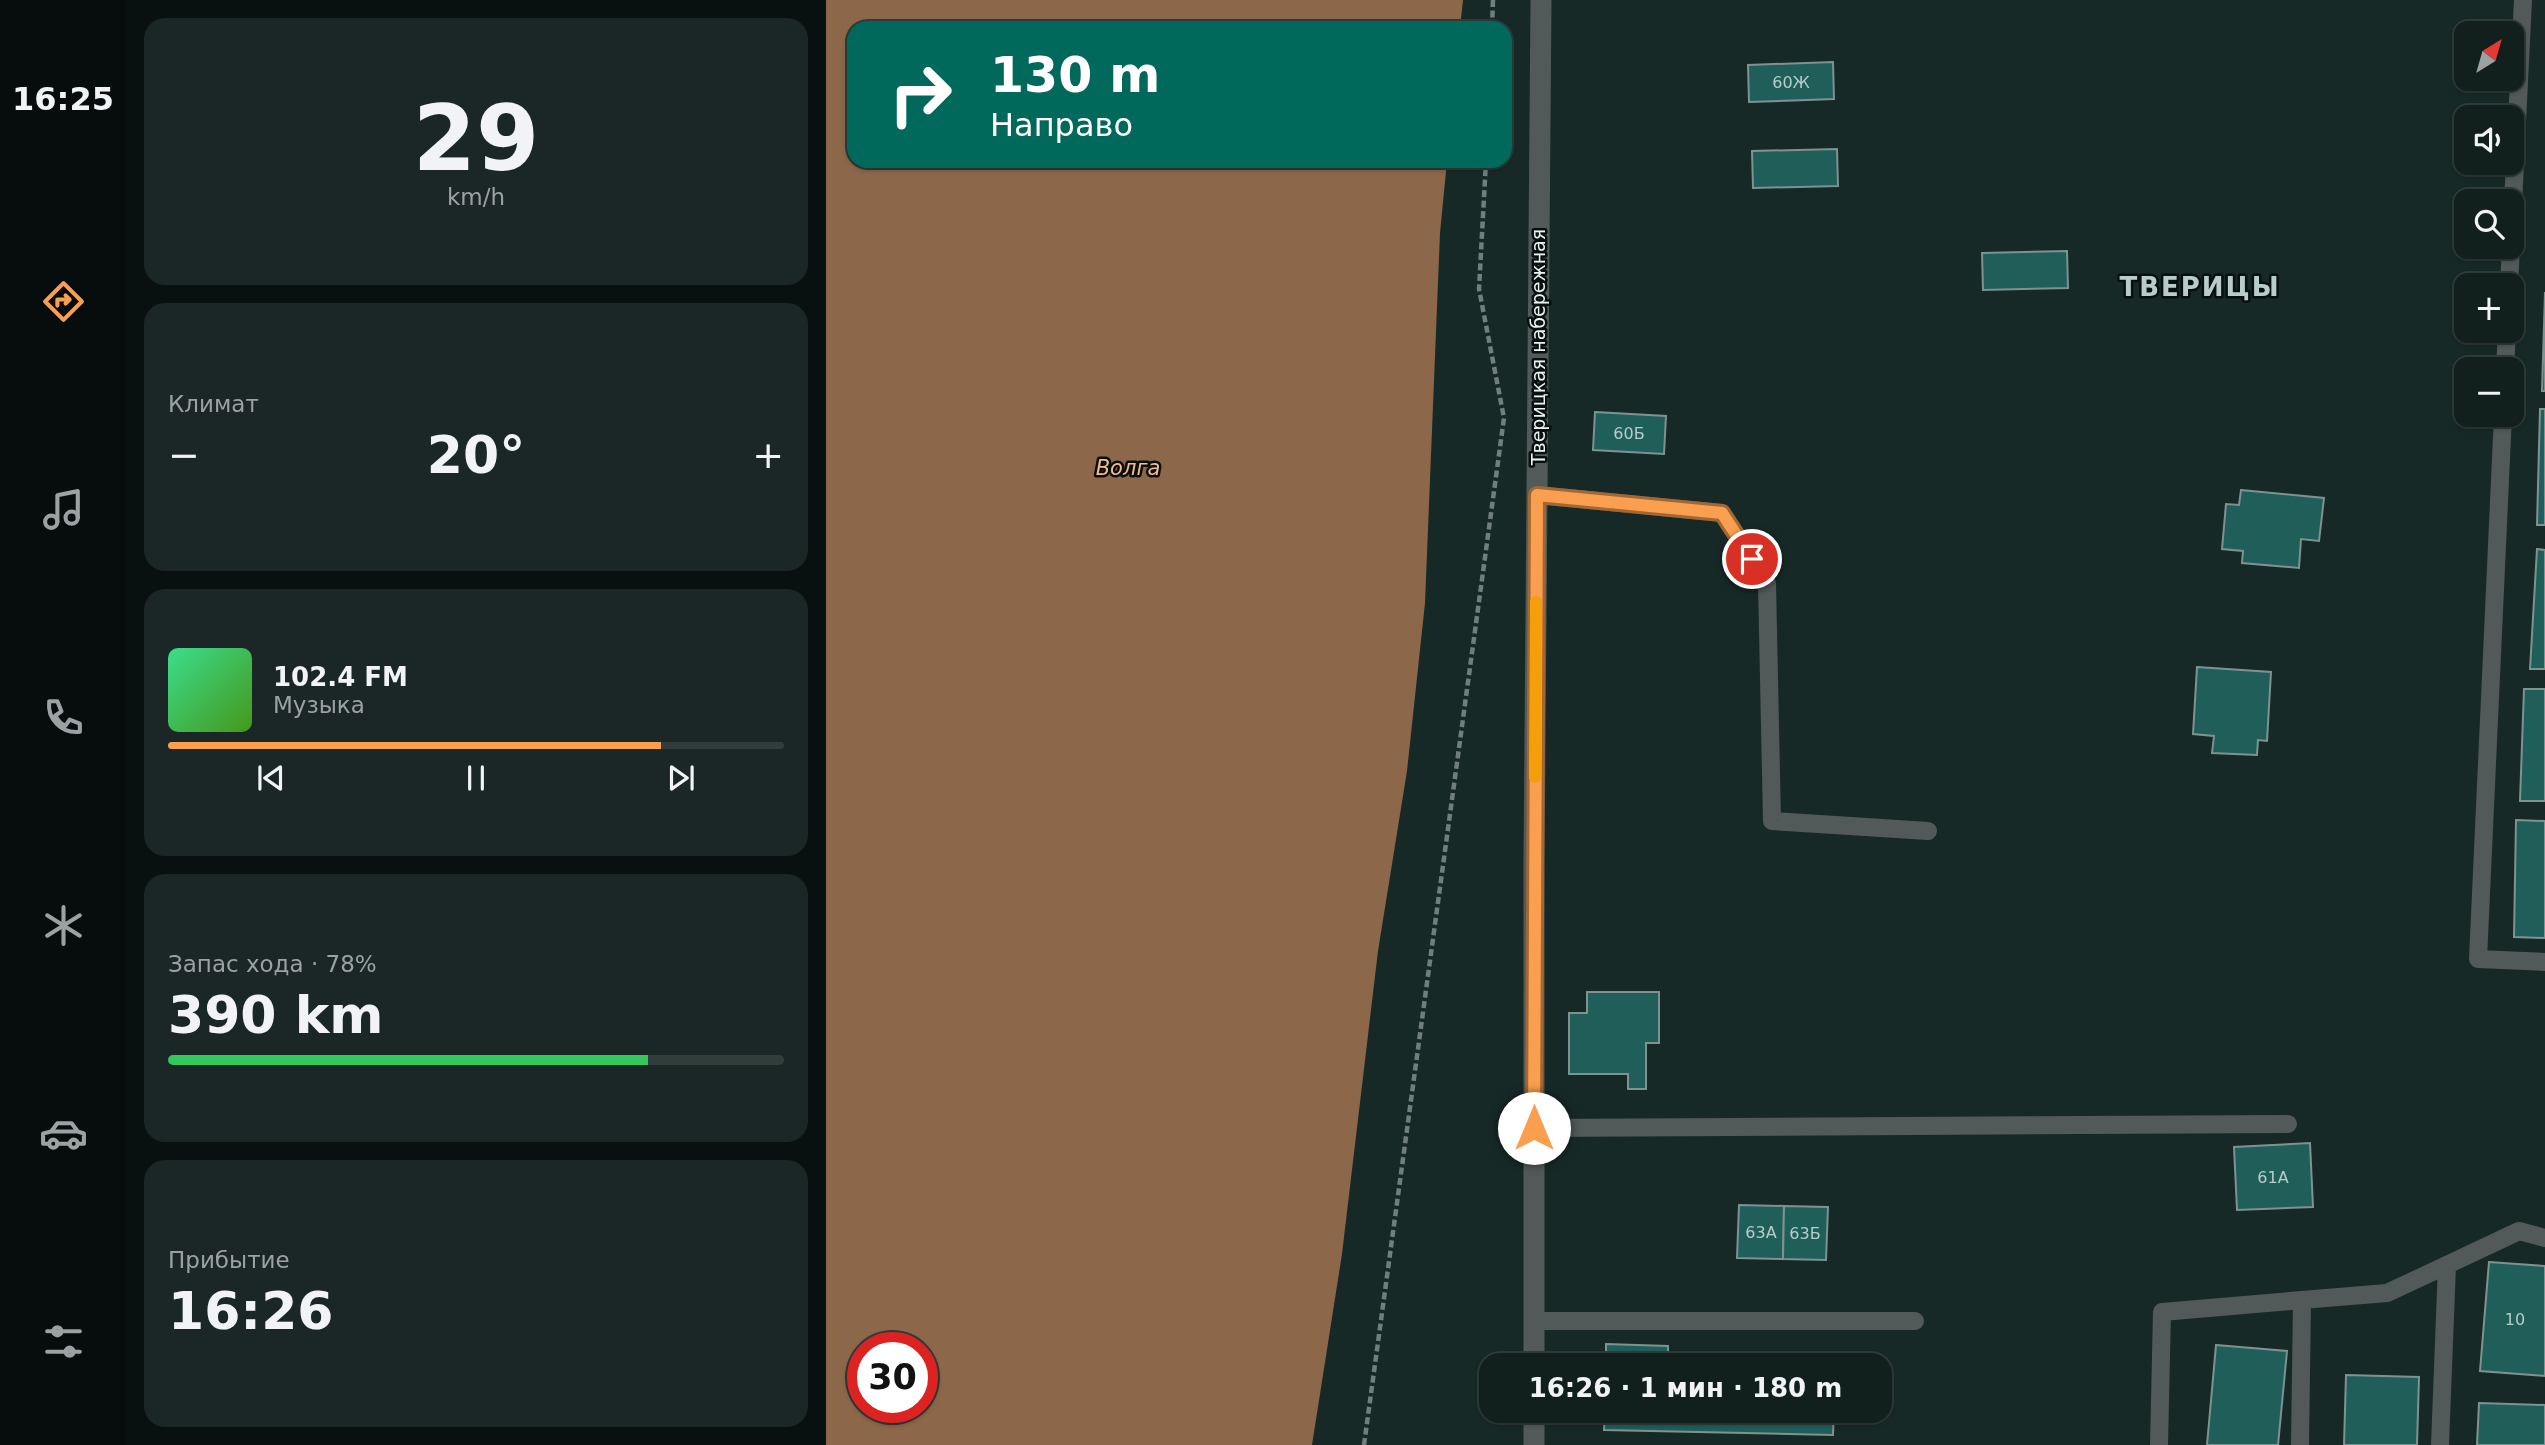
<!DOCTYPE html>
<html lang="ru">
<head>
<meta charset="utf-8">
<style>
	body { margin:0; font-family:"DejaVu Sans",sans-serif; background:#1a2726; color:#f1f3f6; height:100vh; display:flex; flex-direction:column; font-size:26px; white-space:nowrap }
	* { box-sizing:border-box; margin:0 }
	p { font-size:23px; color:#9ca2a4 }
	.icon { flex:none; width:38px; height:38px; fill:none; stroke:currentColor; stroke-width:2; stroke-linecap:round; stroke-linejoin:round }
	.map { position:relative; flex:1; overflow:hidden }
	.sheet { display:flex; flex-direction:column; gap:18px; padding:18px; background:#091110; width:700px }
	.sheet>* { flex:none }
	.top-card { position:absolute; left:21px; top:21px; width:665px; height:147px; border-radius:21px; box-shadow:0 2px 5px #0004,0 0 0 2px #303d3b; background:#00695c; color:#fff; overflow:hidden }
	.needle { width:46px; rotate:37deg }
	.fabs { position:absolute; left:1628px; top:21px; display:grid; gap:14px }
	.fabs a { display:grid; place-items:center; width:70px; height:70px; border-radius:14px; background:#111f1d; box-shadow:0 2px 5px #0004,0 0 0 2px #303d3b; font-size:35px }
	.speed { position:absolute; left:21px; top:1332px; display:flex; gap:14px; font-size:35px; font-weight:700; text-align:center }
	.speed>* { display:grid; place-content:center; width:91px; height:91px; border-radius:50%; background:#111f1d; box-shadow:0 2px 5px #0004,0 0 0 2px #303d3b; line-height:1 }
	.speed .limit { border:10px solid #d22; background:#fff; color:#111 }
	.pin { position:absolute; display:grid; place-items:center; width:60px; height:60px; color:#fff; margin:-30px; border:4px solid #fff; border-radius:50%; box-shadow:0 2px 7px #0007 }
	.me { position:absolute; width:77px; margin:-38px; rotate:0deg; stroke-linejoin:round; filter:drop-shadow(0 0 5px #0008) }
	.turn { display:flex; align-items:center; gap:24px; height:147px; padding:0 28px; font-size:32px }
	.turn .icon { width:91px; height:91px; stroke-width:2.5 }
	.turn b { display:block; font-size:49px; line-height:60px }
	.big { font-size:52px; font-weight:600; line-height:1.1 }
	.sheet .widget { flex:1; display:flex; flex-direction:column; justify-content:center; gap:10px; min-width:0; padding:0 24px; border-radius:21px; background:#1a2726 }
	.sheet .dial { align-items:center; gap:0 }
	.dial b { font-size:91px; line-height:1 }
	.song { display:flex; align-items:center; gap:21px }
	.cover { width:84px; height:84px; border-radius:10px; background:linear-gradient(135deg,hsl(150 70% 55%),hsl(100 70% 35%)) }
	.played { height:7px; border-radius:4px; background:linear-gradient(90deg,#fa9f4f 80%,#303d3b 80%) }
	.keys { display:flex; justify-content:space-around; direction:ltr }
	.heat { display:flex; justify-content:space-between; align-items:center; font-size:38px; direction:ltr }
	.charge { height:10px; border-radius:5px; background:linear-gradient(90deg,#34c759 78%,#303d3b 0) }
	.trip { position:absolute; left:653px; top:1353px; width:413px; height:70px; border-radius:21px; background:#111f1d; box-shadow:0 2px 5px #0004,0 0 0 2px #303d3b; font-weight:600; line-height:70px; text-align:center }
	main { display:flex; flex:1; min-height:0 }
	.dock { display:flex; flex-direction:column; width:126px; justify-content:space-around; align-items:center; background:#070c0c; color:#9ca2a4 }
	.dock .icon { width:49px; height:49px }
	.dock .selected { color:#fa9f4f }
	.dock b { font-size:32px; color:#f1f3f6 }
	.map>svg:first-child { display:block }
	.water { fill:#8c674a; fill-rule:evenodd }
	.building { fill:#205e5a; stroke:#7e9290; stroke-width:2 }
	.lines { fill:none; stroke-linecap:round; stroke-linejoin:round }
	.path { stroke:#707f7d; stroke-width:4.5; stroke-dasharray:7 3.5; stroke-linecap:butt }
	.lane { stroke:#525a59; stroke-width:18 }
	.street { stroke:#525a59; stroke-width:21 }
	.route-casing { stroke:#a26733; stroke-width:18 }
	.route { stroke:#fa9f4f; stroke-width:12 }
	.slow { stroke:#f59e0b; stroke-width:12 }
	.labels { text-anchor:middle; stroke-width:5; stroke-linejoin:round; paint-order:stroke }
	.number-label { font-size:16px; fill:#b5cdcb }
	.street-label { font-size:19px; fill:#e7f2f1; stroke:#08100f }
	.water-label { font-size:21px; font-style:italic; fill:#f6ba8b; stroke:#08100f }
	.district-label { font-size:26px; font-weight:bold; letter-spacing:2px; fill:#b8cdcb; stroke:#08100f }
</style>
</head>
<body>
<main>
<nav class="dock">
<b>16:25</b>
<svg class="icon selected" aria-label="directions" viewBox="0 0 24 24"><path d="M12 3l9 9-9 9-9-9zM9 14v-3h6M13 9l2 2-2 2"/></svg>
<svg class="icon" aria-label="music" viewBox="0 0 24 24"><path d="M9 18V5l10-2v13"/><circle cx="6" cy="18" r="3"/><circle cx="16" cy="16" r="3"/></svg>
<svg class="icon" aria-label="phone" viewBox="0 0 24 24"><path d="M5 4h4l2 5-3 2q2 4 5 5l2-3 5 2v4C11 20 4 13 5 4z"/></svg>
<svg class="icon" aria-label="climate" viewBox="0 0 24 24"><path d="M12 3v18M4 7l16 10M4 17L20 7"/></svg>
<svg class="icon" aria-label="car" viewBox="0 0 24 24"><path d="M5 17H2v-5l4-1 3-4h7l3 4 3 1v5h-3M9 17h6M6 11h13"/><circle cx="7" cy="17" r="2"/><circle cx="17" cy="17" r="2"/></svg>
<svg class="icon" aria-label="filters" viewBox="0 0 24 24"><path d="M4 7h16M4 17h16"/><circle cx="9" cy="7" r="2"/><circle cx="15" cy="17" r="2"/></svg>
</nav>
<section class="sheet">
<div class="widget dial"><b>29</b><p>km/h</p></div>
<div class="widget"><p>Климат</p>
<div class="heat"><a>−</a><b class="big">20°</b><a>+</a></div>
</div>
<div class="widget">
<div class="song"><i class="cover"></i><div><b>102.4 FM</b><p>Музыка</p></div></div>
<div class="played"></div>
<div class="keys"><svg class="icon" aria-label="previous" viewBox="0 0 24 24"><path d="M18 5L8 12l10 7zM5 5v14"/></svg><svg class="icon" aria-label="pause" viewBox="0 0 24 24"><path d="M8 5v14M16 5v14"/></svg><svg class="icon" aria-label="next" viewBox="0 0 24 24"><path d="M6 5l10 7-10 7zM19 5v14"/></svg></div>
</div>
<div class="widget"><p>Запас хода · 78%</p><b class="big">390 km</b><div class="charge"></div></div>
<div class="widget"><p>Прибытие</p><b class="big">16:26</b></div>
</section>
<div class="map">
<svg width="1719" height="1445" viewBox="0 0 1719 1445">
	<rect width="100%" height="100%" fill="#172927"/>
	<path class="water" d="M 0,0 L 637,0 L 634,28 L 28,28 L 28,161 L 621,161 L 614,233 L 599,603 L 581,771 L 552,951 L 516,1254 L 486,1445 L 0,1445 ZM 37,1348 L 96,1348 L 96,1407 L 37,1407 Z"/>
	<g class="building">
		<path d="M 1007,62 L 1008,99 L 923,102 L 922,65 Z"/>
		<path d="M 1011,149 L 1012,186 L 927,188 L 926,151 Z"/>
		<path d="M 1241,251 L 1242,288 L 1157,290 L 1156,253 Z"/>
		<path d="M 1719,292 L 1719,391 L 1716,391 Z"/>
		<path d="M 1714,409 L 1719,409 L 1719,525 L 1711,525 Z"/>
		<path d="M 769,412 L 840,416 L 838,454 L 767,450 Z"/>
		<path d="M 1415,490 L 1498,498 L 1493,541 L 1475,539 L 1473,568 L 1416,563 L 1417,551 L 1396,549 L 1400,504 L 1413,505 Z"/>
		<path d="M 1711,549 L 1719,550 L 1719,669 L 1704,669 Z"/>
		<path d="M 1371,667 L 1445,672 L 1441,741 L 1432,740 L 1431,755 L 1386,753 L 1388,736 L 1367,734 Z"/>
		<path d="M 1698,689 L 1719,689 L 1719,801 L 1694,801 Z"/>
		<path d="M 1690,820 L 1719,821 L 1719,938 L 1688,937 Z"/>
		<path d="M 761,992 L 833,992 L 833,1043 L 820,1043 L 820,1089 L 802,1089 L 802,1074 L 743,1074 L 743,1013 L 761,1013 Z"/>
		<path d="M 1484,1143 L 1487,1207 L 1411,1210 L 1408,1147 Z"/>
		<path d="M 913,1205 L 958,1206 L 957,1259 L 911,1258 Z"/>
		<path d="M 958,1206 L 1002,1207 L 1000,1260 L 957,1259 Z"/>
		<path d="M 1663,1262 L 1719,1266 L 1719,1376 L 1654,1371 Z"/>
		<path d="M 780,1344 L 842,1346 L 842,1357 L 942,1360 L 941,1365 L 780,1365 Z"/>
		<path d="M 1390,1345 L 1461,1351 L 1452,1445 L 1381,1445 Z"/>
		<path d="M 1520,1375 L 1593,1377 L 1591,1445 L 1518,1445 Z"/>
		<path d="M 1653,1403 L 1719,1405 L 1719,1445 L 1651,1445 Z"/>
		<path d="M 779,1410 L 1008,1410 L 1007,1435 L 778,1430 Z"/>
	</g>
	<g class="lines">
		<g class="path">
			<path d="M 666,28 L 667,0"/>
			<path d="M 538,1445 L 678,418 L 653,289 L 660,161"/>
		</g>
		<g class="lane">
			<path d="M 1685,244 L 1697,0"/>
			<path d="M 1683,285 L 1685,247"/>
			<path d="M 1679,369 L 1681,331"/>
			<path d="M 1677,415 L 1652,959 L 1719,962"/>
			<path d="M 711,495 L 896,513 L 941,583 L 946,821 L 1102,831"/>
			<path d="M 708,1128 L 1462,1124"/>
			<path d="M 708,1321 L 1089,1321"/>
			<path d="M 1333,1445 L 1336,1312 L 1476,1300"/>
			<path d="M 1474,1445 L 1476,1300 L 1561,1293 L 1621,1265"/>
			<path d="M 1614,1445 L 1621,1265 L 1693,1231 L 1719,1238"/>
		</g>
		<g class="street">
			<path d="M 708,1365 L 708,860 L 715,0"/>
			<path d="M 708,1445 L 708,1410"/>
		</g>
	</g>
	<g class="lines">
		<defs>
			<path id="route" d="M 708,1128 L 711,495 L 896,513 L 926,559"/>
		</defs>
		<use href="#route" class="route-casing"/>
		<use href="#route" class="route"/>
		<path class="slow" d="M 709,777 L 710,602"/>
	</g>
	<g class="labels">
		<g class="number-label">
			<text x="965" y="88">60Ж</text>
			<text x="803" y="439">60Б</text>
			<text x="1447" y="1183">61А</text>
			<text x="935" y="1238">63А</text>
			<text x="979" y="1239">63Б</text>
			<text x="1689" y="1325">10</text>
		</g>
		<g class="street-label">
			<text transform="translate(712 347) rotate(-90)" y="7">Тверицкая набережная</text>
		</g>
		<g class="water-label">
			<text x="302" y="475">Волга</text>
		</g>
		<g class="district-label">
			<text x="1374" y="296">ТВЕРИЦЫ</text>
		</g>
	</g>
</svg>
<div class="fabs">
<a><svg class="needle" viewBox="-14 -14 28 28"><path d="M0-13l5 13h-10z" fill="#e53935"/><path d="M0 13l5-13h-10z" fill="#9ca2a4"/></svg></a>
<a><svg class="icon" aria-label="sound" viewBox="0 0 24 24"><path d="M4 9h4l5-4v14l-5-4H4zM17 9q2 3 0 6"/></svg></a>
<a><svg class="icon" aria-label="search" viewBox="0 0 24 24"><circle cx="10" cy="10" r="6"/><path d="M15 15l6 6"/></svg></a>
<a>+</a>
<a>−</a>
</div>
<div class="speed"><div class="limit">30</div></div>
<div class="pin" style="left:926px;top:559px;background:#d93025"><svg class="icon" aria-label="arrive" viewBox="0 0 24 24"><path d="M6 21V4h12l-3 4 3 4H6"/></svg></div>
<svg class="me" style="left:708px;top:1128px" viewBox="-20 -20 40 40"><circle r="19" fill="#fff"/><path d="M0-13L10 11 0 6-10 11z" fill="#fa9f4f"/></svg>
<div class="trip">16:26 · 1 мин · 180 m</div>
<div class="top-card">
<div class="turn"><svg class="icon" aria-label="right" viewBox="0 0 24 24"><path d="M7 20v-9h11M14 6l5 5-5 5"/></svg><div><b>130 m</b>Направо</div></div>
</div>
</div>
</main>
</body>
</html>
